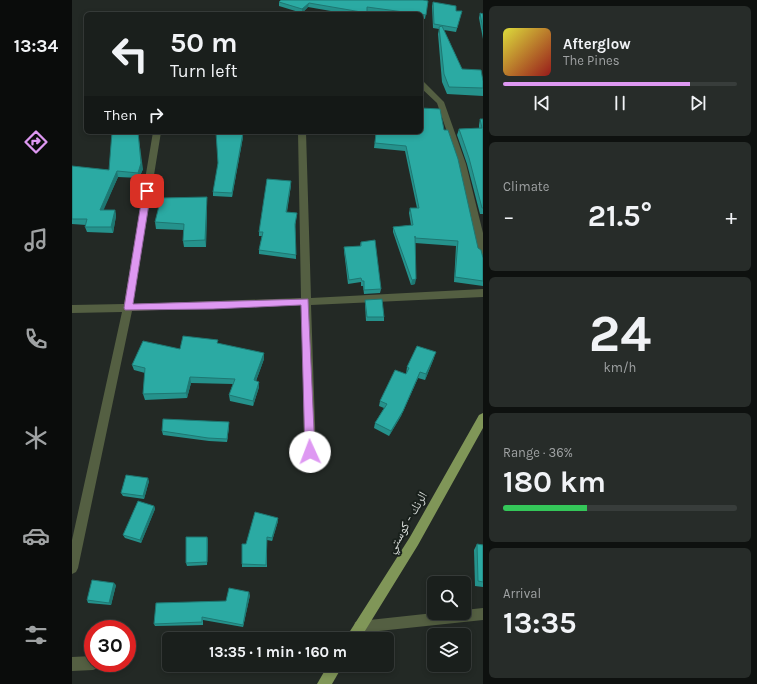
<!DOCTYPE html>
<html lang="en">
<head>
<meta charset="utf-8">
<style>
	body { margin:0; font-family:Karla,"Noto Naskh Arabic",sans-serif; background:#272c29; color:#f1f3f6; height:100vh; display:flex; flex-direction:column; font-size:15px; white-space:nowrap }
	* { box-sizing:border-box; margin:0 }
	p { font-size:13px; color:#9fa2a3 }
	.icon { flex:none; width:22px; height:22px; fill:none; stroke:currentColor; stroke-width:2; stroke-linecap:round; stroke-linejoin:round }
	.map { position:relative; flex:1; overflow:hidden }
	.details { display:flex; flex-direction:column; gap:6px; padding:6px; background:#0e110f; width:274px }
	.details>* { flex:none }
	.hud { position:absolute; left:12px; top:12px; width:339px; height:122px; border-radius:6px; box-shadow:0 2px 6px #0003,0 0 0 1px #383d3b; background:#1a1f1c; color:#f1f3f6; overflow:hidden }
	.tools { position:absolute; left:355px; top:576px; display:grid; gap:8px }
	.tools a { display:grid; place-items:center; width:44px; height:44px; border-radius:6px; background:#1a1f1c; box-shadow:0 2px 6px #0003,0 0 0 1px #383d3b; font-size:20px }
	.speed { position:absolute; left:12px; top:620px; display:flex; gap:8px; font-size:20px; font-weight:700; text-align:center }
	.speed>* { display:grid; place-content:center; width:52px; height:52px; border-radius:50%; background:#1a1f1c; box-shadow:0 2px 6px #0003,0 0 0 1px #383d3b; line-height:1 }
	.speed .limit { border:6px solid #d22; background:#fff; color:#111 }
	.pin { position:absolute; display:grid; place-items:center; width:34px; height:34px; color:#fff; margin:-17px; border-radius:8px; box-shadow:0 2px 6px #0006 }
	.me { position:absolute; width:44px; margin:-22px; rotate:358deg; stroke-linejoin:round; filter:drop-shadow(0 0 3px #0008) }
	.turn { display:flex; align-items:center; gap:14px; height:84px; padding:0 20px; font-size:18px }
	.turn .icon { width:52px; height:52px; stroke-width:2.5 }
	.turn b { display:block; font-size:28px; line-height:34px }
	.then { display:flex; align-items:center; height:38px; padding:0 20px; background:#0003; gap:8px; font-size:15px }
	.big { font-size:30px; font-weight:700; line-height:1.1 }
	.details .widget { flex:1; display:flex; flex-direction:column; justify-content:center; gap:6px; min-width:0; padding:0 14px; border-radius:6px; background:#272c29 }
	.details .dial { align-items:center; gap:0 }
	.dial b { font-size:52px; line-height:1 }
	.song { display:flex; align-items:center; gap:12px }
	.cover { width:48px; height:48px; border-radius:6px; background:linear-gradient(135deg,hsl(60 70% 55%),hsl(0 70% 35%)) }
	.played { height:4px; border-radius:2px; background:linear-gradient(90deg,#de98f2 80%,#383d3b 80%) }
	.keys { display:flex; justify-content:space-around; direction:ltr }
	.heat { display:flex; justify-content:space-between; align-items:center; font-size:22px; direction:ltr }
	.charge { height:6px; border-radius:3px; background:linear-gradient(90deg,#34c759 36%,#383d3b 0) }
	.trip { position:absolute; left:90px; top:632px; width:232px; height:40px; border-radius:6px; background:#1a1f1c; box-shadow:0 2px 6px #0003,0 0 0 1px #383d3b; font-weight:700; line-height:40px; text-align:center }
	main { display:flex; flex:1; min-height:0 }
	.tabs { display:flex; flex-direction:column; width:72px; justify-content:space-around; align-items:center; background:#0a0c0b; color:#9fa2a3 }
	.tabs .icon { width:28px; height:28px }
	.tabs .selected { color:#de98f2 }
	.tabs b { font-size:18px; color:#f1f3f6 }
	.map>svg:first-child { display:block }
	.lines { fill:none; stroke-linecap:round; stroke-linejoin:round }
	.street { fill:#545f42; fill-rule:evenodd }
	.primary { fill:#809658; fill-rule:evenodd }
	.wall { fill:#25928c }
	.shaded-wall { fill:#1e7772 }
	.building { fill:#2baaa3; stroke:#1e7772 }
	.route { fill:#de98f2; stroke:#90639d }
	.labels { text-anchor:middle; stroke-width:4; stroke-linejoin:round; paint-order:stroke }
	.street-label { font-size:13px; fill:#d6dad7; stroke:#19201c }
</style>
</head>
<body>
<main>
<nav class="tabs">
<b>13:34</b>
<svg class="icon selected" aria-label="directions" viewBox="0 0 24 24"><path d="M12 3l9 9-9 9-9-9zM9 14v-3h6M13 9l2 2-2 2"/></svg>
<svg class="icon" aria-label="music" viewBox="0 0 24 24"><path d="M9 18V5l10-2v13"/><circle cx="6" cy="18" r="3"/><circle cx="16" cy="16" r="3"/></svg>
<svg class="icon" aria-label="phone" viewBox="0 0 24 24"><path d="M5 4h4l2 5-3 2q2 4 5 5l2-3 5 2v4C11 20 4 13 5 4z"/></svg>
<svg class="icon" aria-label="climate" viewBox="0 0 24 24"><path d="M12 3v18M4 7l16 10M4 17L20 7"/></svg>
<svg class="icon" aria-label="car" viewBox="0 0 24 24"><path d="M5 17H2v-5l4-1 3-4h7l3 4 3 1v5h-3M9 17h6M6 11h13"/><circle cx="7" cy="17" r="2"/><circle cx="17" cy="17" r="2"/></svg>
<svg class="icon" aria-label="filters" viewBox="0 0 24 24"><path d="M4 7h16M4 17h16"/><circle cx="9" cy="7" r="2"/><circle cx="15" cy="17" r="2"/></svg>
</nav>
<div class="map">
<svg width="411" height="684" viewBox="0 0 411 684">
	<rect width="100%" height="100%" fill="#232925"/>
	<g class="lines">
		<g class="street">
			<path d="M 349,82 L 352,82 L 372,102 L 394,164 L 411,233 L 411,255 L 406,252 L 386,164 L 365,103 L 349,88 Z"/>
			<path d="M 81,132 L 89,132 L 61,304 L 229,298 L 226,132 L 234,132 L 239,298 L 411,289 L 411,297 L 239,305 L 244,452 L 242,456 L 238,457 L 234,456 L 232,452 L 230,305 L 60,311 L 6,568 L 4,572 L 0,574 L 0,540 L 50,312 L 0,313 L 0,305 L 52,304 Z"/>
			<path d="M 411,608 L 411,620 L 288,633 L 283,632 L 282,627 L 283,622 L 288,621 L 362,613 L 392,613 L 392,610 Z"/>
			<path d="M 21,656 L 21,663 L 28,663 L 26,668 L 21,670 L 0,671 L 0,657 Z"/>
		</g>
		<g class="primary">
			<path d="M 411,413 L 411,428 L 346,545 L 288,639 L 273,639 L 338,537 L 407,415 Z"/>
			<path d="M 256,665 L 271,665 L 260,684 L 245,684 Z"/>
		</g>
	</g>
	<g class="wall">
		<path d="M 356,1 L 353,19 L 349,18 L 349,14 L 316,14 L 295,11 L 294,14 L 276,14 L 236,7 L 230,13 L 207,6 L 207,2 Z"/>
		<path d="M 361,2 L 384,11 L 390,11 L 384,32 L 372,30 L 390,69 L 411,81 L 411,96 L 375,94 L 370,82 L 366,34 L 367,29 L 361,28 L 360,6 Z"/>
		<path d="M 408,13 L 411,14 L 411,39 L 407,18 Z"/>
		<path d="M 408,119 L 411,119 L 411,214 L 408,214 L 395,164 L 385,135 L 387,129 L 407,128 L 407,125 Z"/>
		<path d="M 372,130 L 406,248 L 411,258 L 411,286 L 382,282 L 384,246 L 343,243 L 343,284 L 339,285 L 321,232 L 321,227 L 339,225 L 337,213 L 338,208 L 345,208 L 333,151 L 302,148 L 304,132 Z"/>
		<path d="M 171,137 L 160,197 L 141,196 L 141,192 Z"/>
		<path d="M 0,166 L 37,170 L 71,169 L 67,178 L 46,177 L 31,210 L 43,210 L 44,216 L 41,233 L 15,232 L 13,227 L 14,225 L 0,224 Z"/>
		<path d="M 219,185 L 215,212 L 225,213 L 223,227 L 224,259 L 187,254 L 187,250 L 190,236 L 187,236 L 187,232 Z"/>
		<path d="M 135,203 L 134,247 L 112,247 L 111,241 L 112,230 L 84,229 L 83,222 Z"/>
		<path d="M 289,242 L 309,289 L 308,293 L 292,294 L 291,286 L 289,286 L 289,282 L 276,284 L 272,251 L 272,247 L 288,246 Z"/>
		<path d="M 293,300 L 312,317 L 312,321 L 294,321 L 293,304 Z"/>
		<path d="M 146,343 L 192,359 L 184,381 L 187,387 L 181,406 L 158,401 L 157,395 L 161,384 L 119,383 L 115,398 L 73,400 L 71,394 L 73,373 L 62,370 L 60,365 L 108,349 Z"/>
		<path d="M 362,358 L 353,380 L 346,378 L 329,416 L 317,436 L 302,428 L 303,423 L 312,408 L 307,406 L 308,401 L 334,374 L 335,367 Z"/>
		<path d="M 157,422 L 157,426 L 155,442 L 137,441 L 91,435 L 90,431 Z"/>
		<path d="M 77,481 L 72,499 L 51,496 L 49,493 Z"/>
		<path d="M 82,506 L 83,509 L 69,543 L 53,538 L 51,535 Z"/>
		<path d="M 206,521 L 200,541 L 195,540 L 195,567 L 170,567 L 170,564 L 174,544 Z"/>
		<path d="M 135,537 L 136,540 L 135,565 L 115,566 L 114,563 Z"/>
		<path d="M 405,544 L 411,545 L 411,587 L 403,586 L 402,550 Z"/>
		<path d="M 44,585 L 39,605 L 16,603 L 15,600 Z"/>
		<path d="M 178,595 L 171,627 L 131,620 L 131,625 L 83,626 L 82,624 L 154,601 Z"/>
	</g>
	<g class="shaded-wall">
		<path d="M 237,3 L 236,7 L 230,13 L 230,9 Z"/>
		<path d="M 66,132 L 71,169 L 67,178 L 66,173 Z"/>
		<path d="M 171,133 L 171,137 L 160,197 L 160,193 Z"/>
		<path d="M 45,171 L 46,177 L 29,216 L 28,210 Z"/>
		<path d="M 219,181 L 219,185 L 214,216 L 214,212 Z"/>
		<path d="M 135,197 L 135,203 L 134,247 L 133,240 Z"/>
		<path d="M 43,210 L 44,216 L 41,233 L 39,227 Z"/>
		<path d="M 344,279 L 343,284 L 339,285 L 340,280 Z"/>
		<path d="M 364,352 L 362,358 L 353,380 L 354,374 Z"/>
		<path d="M 192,353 L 192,359 L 182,386 L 182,380 Z"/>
		<path d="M 348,372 L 346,378 L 329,416 L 317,436 L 319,431 Z"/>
		<path d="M 118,377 L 119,383 L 115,398 L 114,393 Z"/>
		<path d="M 187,382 L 187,387 L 181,406 L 181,401 Z"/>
		<path d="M 157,422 L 157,426 L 155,442 L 155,439 Z"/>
		<path d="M 76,478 L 77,481 L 72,499 L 71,496 Z"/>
		<path d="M 82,506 L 83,509 L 69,543 L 68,540 Z"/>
		<path d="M 206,518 L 206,521 L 200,541 L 200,538 Z"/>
		<path d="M 135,537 L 136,540 L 135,565 Z"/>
		<path d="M 42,583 L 44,585 L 39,605 L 37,603 Z"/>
		<path d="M 177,592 L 178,595 L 171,627 L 171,625 Z"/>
	</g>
	<g class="building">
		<path d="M 209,0 L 351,0 L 356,1 L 354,15 L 295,7 L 295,13 L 237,3 L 230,9 L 207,2 Z"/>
		<path d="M 361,2 L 384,6 L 384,11 L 390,11 L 385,28 L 362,24 Z"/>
		<path d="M 408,13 L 411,14 L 411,30 Z"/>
		<path d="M 370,26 L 390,69 L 409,70 L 411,81 L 411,88 L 377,87 L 372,74 L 367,27 Z"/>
		<path d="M 349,108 L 368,109 L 372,130 L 376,130 L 386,159 L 406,248 L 409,250 L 411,258 L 411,281 L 383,277 L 386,241 L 343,238 L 343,236 L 344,279 L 340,280 L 321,227 L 341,225 L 338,208 L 347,208 L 334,146 L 303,143 L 304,132 L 349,132 Z"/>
		<path d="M 408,119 L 411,119 L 411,208 L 410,208 L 397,158 L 387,129 L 410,128 Z"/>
		<path d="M 40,132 L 66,132 L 69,163 L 66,173 L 45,171 L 28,210 L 43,210 L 39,227 L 13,227 L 15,219 L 0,219 L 0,166 L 37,170 Z"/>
		<path d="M 144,132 L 166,132 L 171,133 L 160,193 L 141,192 L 146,163 Z"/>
		<path d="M 195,179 L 219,181 L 214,212 L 225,213 L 223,224 L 224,255 L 187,250 L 191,232 L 187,232 Z"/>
		<path d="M 135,197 L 133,240 L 111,241 L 112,224 L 83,222 L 89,198 Z"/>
		<path d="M 303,240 L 309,289 L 292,290 L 292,281 L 290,281 L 289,278 L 277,280 L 272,247 L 289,246 L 289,242 Z"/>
		<path d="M 310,299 L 312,317 L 295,317 L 293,300 Z"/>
		<path d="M 111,336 L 146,340 L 145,343 L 192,353 L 182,380 L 187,382 L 181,401 L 157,395 L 163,379 L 118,377 L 114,393 L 71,394 L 73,368 L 60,365 L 71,341 L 108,349 Z"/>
		<path d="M 345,346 L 364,352 L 354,374 L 348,372 L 331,411 L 319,431 L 303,423 L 315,404 L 308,401 L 323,370 L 334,374 L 337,368 L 335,367 Z"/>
		<path d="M 91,419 L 157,422 L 155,439 L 136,438 L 90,431 Z"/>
		<path d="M 54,475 L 76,478 L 71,496 L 49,493 Z"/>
		<path d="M 66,501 L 82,506 L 68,540 L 51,535 Z"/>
		<path d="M 183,512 L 206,518 L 200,538 L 195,537 L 194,565 L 170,564 L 170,544 L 174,544 Z"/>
		<path d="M 114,537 L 135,537 L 135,562 L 114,563 Z"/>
		<path d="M 405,544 L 411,545 L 411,582 L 406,581 Z"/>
		<path d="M 20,580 L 42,583 L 37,603 L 15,600 Z"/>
		<path d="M 157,588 L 177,592 L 171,625 L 130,617 L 130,622 L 82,624 L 84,603 L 154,601 Z"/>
	</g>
	<path class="route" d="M 75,188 L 79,191 L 61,304 L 236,299 L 243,452 L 241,455 L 238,456 L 234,455 L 233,452 L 229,305 L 141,309 L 53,310 L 52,308 L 71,191 Z"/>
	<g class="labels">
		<g class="street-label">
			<text transform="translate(334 522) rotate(-60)" y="5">الرنك - كوستي</text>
		</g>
	</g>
</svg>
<div class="tools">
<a><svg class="icon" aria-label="search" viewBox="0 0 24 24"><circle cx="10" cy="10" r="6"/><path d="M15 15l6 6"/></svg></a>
<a><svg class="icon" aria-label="layers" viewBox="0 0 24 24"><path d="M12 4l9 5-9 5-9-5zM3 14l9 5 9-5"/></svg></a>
</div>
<div class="speed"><div class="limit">30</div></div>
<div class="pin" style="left:75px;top:191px;background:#d93025"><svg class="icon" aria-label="arrive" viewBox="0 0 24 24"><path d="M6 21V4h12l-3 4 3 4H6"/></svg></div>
<svg class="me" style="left:238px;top:452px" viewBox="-20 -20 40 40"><circle r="19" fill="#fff"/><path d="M0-13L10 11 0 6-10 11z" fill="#de98f2"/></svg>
<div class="trip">13:35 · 1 min · 160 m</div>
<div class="hud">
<div class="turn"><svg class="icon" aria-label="left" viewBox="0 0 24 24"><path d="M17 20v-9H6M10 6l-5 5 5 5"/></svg><div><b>50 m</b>Turn left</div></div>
<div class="then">Then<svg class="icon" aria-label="right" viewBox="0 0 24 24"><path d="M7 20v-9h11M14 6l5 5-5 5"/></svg></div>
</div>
</div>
<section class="details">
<div class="widget">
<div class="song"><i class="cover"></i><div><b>Afterglow</b><p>The Pines</p></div></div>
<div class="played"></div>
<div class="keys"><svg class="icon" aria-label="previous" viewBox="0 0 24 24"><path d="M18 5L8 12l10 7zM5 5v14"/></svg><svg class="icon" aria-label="pause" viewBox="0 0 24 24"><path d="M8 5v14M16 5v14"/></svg><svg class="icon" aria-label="next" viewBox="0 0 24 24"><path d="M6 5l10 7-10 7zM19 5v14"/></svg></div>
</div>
<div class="widget"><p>Climate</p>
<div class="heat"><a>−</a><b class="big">21.5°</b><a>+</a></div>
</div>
<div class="widget dial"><b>24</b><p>km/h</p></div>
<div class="widget"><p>Range · 36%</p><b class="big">180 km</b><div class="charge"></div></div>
<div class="widget"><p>Arrival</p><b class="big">13:35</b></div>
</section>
</main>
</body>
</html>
